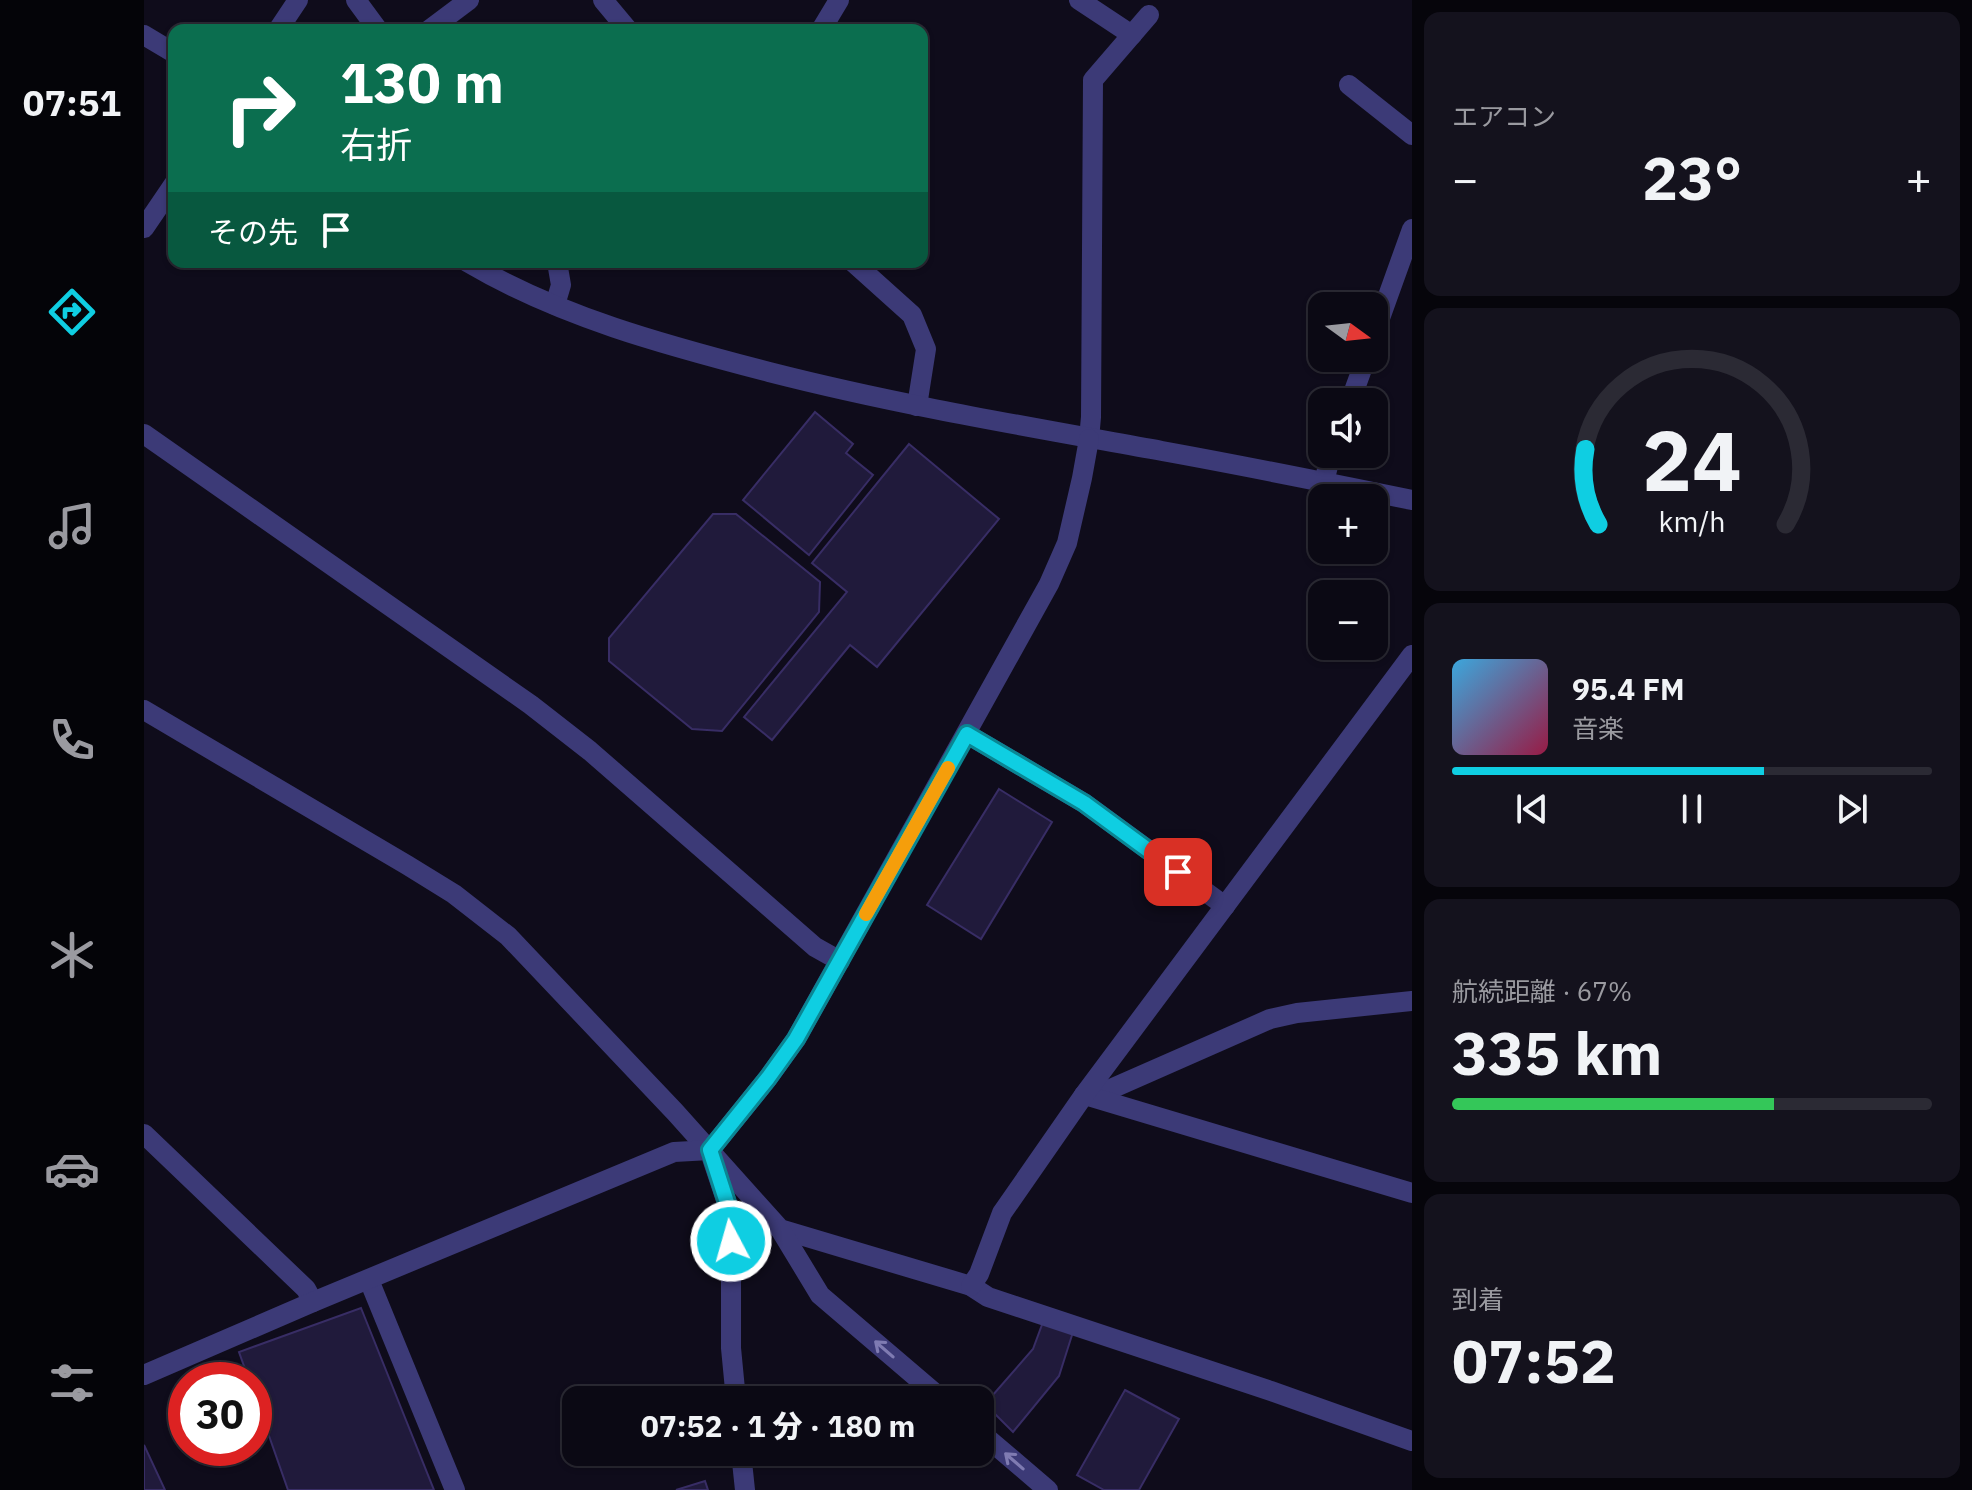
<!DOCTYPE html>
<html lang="ja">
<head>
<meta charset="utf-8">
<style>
	body { margin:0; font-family:"IBM Plex Sans","Noto Sans JP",sans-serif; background:#14121d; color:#f1f3f6; height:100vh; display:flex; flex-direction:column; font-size:30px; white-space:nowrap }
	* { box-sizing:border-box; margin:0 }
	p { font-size:26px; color:#9a9aa0 }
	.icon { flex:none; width:44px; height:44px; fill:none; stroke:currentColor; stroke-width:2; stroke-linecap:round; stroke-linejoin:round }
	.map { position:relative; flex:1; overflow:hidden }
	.panel { display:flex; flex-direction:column; gap:12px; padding:12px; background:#06050b; width:560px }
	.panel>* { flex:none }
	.guide { position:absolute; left:24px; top:24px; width:760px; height:244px; border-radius:16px; box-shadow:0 2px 6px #0004,0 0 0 2px #2b2a34; background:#0b6e4f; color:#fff; overflow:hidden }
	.needle { width:52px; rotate:105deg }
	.tools { position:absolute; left:1164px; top:292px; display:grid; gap:16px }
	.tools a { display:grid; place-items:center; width:80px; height:80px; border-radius:16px; background:#0b0914; box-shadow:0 2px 6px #0004,0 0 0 2px #2b2a34; font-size:40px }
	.speed { position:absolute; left:24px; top:1362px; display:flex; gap:16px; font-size:40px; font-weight:700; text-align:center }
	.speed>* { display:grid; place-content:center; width:104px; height:104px; border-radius:50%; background:#0b0914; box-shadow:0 2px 6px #0004,0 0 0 2px #2b2a34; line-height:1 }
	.speed .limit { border:12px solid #d22; background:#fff; color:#111 }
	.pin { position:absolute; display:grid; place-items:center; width:68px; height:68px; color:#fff; margin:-34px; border-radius:16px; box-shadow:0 4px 12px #0006 }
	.me { position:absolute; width:88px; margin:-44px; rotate:354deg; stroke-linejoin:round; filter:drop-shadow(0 0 6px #0008) }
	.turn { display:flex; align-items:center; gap:28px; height:168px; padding:0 40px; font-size:36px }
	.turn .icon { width:104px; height:104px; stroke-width:2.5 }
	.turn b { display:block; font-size:56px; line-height:68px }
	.then { display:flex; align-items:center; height:76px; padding:0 40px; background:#0003; gap:16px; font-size:30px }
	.big { font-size:60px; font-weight:800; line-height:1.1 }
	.panel .widget { flex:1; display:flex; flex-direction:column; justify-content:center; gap:12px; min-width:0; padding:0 28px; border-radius:16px; background:#14121d }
	.panel .dial { align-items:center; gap:0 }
	.dial svg { height:208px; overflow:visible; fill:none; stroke:#2b2a34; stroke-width:7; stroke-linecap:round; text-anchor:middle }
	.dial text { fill:#f1f3f6; stroke:none }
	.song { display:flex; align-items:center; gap:24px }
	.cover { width:96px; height:96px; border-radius:12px; background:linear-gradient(135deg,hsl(200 70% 55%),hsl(340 70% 35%)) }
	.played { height:8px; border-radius:4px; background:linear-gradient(90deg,#0fcee2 65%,#2b2a34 65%) }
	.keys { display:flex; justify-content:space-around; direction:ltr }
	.heat { display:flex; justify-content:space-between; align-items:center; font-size:44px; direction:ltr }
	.charge { height:12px; border-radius:6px; background:linear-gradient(90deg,#34c759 67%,#2b2a34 0) }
	.trip { position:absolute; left:418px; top:1386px; width:432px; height:80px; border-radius:16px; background:#0b0914; box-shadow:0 2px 6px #0004,0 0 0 2px #2b2a34; font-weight:800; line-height:80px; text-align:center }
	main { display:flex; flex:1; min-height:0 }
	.dock { display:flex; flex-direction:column; width:144px; justify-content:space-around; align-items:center; background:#040408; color:#9a9aa0 }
	.dock .icon { width:56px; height:56px }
	.dock .active { color:#0fcee2 }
	.dock b { font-size:36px; color:#f1f3f6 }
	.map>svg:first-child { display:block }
	.building { fill:#201a3b; stroke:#382d65; stroke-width:2 }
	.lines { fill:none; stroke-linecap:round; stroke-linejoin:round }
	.minor { stroke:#3c3a77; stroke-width:20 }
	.tertiary { stroke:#3c3a77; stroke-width:20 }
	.oneway { stroke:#7f7bb2 }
	.route-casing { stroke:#0a8693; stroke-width:20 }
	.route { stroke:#0fcee2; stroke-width:14 }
	.slow { stroke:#f59e0b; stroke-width:14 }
</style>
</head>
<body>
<main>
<nav class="dock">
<b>07:51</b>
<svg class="icon active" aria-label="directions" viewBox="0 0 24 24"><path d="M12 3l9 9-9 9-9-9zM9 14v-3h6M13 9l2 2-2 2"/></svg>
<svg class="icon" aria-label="music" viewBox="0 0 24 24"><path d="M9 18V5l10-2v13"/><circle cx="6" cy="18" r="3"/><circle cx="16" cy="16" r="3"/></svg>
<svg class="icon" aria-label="phone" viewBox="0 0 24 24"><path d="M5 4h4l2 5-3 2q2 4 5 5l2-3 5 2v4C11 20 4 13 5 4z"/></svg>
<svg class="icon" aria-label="climate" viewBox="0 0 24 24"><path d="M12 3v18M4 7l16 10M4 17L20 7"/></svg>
<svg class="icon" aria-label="car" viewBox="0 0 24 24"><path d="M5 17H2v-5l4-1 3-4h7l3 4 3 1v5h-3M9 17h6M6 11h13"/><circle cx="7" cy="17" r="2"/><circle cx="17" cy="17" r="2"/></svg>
<svg class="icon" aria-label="filters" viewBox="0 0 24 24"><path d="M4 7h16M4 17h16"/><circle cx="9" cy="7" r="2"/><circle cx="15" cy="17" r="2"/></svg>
</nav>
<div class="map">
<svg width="1268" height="1490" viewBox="0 0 1268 1490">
	<rect width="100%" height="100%" fill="#0f0c1b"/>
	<g class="building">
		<path d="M 671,412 L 709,444 L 702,453 L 729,475 L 665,555 L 599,500 Z"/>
		<path d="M 765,444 L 855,519 L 733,667 L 706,645 L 628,740 L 600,717 L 703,592 L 668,563 Z"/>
		<path d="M 569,514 L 592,514 L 676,582 L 675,612 L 578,731 L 548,729 L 465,661 L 465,638 Z"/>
		<path d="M 855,789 L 908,822 L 837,939 L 783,905 Z"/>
		<path d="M 217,1308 L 290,1490 L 144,1490 L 110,1393 L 110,1380 L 105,1380 L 95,1352 Z"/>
		<path d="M 899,1322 L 929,1332 L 915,1376 L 869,1432 L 841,1404 L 889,1349 Z"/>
		<path d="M 981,1390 L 1035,1419 L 995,1490 L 960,1490 L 933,1475 Z"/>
		<path d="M 0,1445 L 21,1490 L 0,1490 Z"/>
		<path d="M 561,1481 L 564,1490 L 532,1490 Z"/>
	</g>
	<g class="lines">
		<g class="minor">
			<path d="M 212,0 L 234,30"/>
			<path d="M 459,0 L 484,30"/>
			<path d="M 935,0 L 988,35"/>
			<path d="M 285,30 L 325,0"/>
			<path d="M 677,30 L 695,0"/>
			<path d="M 1205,85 L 1268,135"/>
			<path d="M 709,262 L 768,315 L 782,349 L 773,406"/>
			<path d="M 411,305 L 417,285 L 413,262"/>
			<path d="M 1230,335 L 1268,229"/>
			<path d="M 1206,402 L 1222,358"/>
			<path d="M 0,434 L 387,705 L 446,751 L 671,947 L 696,961"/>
			<path d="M 945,439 L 947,417 L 949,80 L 1005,15"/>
			<path d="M 1180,482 L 1187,454"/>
			<path d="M 0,710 L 263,865 L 310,894 L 364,936 L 531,1112 L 636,1229 L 827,1286 L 844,1297 L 1127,1391 L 1268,1441"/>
			<path d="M 823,734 L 940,803 L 1081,906"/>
			<path d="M 940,1095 L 960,1092 L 1126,1019 L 1153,1013 L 1268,1001"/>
			<path d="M 944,1096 L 1268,1193"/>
			<path d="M 0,1134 L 162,1289 L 169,1302"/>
			<path d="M 568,1158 L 587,1215 L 587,1348 L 592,1400"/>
			<path d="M 636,1229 L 676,1295 L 799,1400"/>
			<path d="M 225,1280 L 311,1490"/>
			<path d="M 827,1286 L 835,1274 L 858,1213 L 940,1095 L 1268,655"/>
			<path d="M 0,1375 L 169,1302 L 530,1152 L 566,1150"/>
			<path d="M 836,1432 L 904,1490"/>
			<path d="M 597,1452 L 601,1490"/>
		</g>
		<g class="tertiary">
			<path d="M 134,30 L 154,0"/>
			<path d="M 0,35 L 30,53"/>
			<path d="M 0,228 L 30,184"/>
			<path d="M 323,262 C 416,317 521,345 625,372 C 754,405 886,427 1018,451 C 1101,466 1185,483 1268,500"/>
			<path d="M 566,1150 L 624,1078 L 652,1039 L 905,584 L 923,543 L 938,478 L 945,439"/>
		</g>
	</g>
	<defs><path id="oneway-shaft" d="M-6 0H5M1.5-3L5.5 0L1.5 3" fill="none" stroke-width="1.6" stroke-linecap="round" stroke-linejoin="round" transform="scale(2)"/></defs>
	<g class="oneway">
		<use href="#oneway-shaft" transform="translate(740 1349) rotate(-139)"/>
		<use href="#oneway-shaft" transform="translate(870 1461) rotate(-139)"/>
	</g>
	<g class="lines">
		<defs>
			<path id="route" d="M 587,1241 L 587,1215 L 566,1150 L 624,1078 L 652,1039 L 823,734 L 940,803 L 1034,872"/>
		</defs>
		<use href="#route" class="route-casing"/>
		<use href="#route" class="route"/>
		<path class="slow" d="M 722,914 L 804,768"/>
	</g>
</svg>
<div class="tools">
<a><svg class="needle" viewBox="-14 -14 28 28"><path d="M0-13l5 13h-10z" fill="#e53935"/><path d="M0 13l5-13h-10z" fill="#9a9aa0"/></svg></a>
<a><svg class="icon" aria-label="sound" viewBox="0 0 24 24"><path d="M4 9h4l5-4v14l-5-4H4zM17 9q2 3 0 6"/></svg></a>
<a>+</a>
<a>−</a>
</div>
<div class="speed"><div class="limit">30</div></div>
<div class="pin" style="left:1034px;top:872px;background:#d93025"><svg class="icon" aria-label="arrive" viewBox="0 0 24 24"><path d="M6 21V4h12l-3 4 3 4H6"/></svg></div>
<svg class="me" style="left:587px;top:1241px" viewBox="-20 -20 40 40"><circle r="17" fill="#0fcee2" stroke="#fff" stroke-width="3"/><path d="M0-11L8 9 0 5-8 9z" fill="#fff"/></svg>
<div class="trip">07:52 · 1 分 · 180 m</div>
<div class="guide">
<div class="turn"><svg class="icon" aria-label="right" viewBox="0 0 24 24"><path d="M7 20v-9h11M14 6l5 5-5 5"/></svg><div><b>130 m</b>右折</div></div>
<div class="then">その先<svg class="icon" aria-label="arrive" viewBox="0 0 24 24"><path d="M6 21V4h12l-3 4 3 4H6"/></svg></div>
</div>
</div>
<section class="panel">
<div class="widget"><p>エアコン</p>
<div class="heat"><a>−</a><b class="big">23°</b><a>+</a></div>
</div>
<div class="widget dial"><svg viewBox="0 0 100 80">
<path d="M14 69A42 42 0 1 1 86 69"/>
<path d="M14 69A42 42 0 0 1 9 40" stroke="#0fcee2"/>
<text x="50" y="56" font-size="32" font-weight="700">24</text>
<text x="50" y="72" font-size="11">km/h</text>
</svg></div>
<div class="widget">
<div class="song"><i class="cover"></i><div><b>95.4 FM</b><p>音楽</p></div></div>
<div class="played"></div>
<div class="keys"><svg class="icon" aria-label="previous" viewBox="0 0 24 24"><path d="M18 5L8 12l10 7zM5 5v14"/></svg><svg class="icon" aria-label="pause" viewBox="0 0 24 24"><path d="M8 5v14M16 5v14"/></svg><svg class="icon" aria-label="next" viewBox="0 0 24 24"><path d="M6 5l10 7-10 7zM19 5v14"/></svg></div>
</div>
<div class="widget"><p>航続距離 · 67%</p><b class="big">335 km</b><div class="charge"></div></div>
<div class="widget"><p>到着</p><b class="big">07:52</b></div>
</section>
</main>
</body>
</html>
